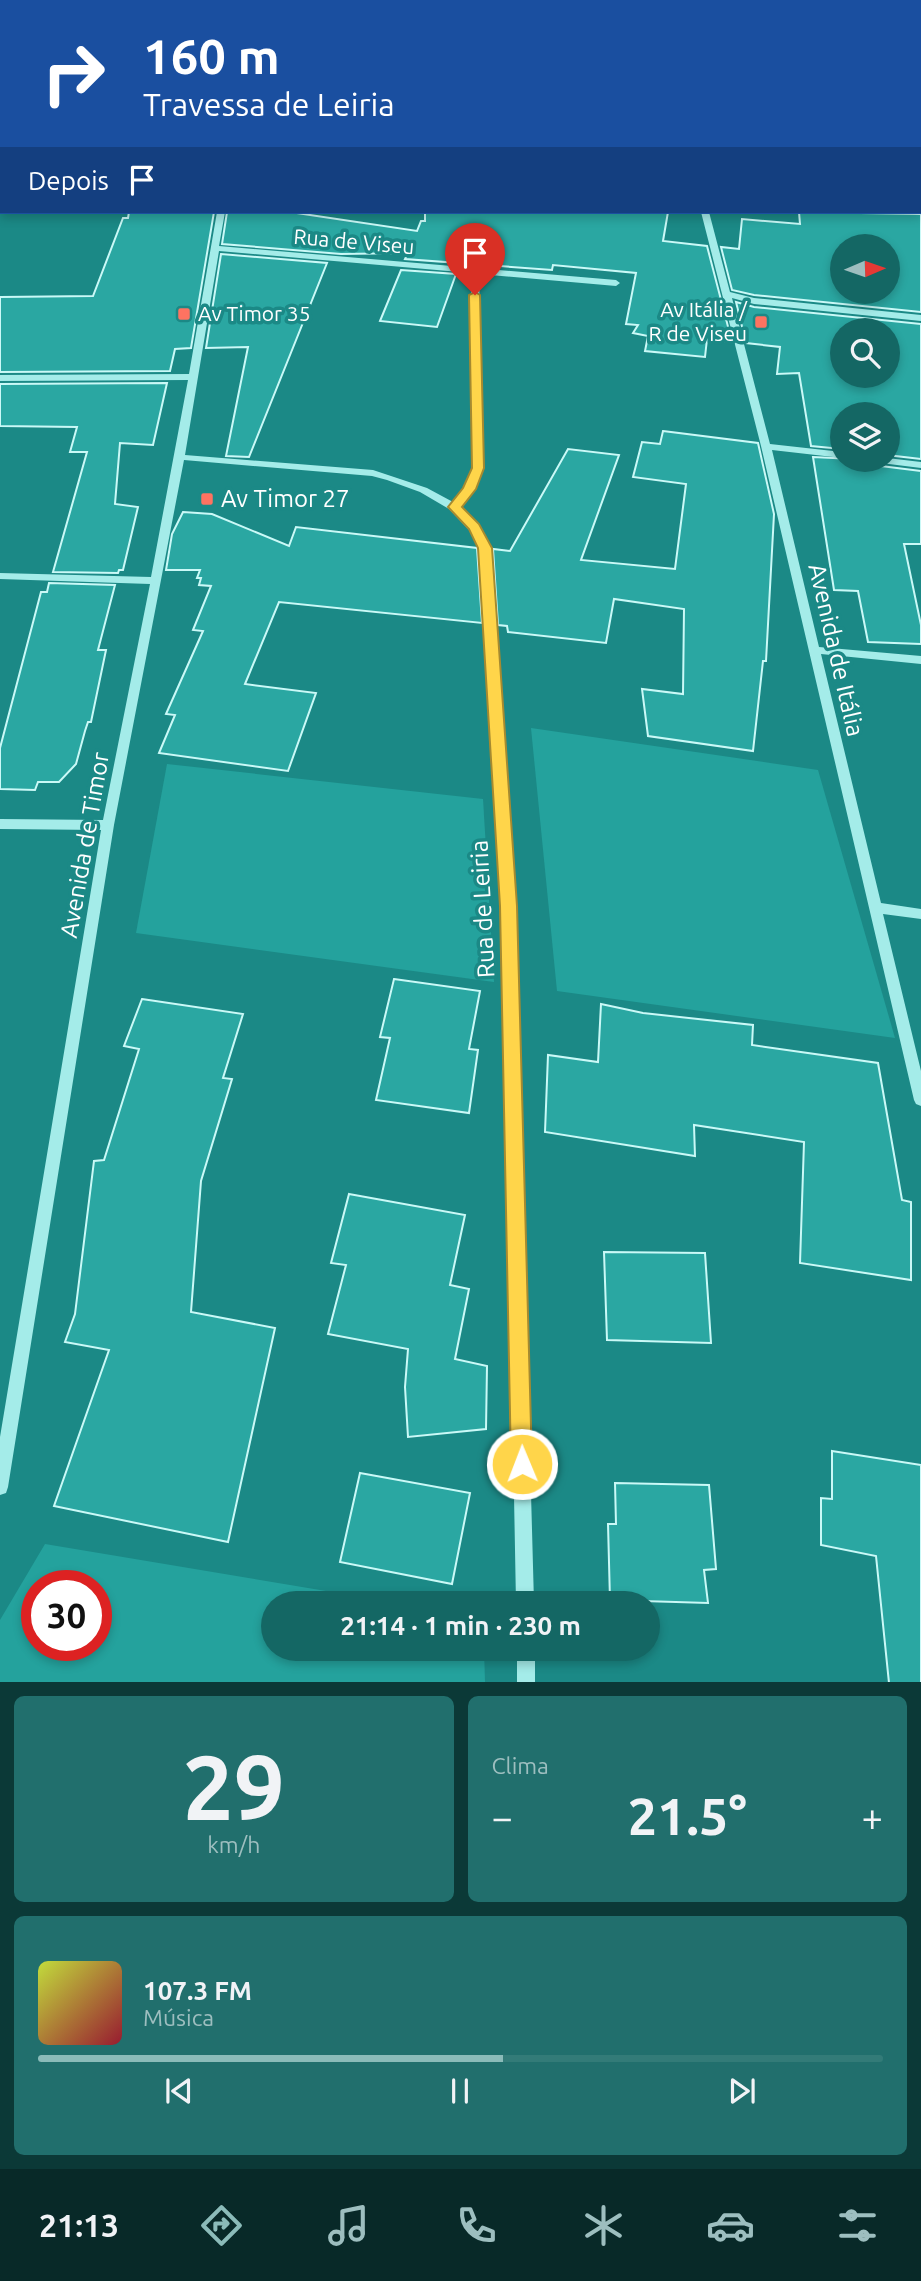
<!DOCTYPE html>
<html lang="pt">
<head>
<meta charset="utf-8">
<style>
	body { margin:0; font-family:Ubuntu,sans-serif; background:#216f6d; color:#f1f3f6; height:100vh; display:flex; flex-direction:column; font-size:26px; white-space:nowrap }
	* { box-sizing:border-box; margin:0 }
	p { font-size:23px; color:#9dbebf }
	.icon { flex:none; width:38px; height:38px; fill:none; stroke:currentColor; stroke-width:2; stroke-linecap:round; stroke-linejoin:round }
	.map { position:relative; height:1682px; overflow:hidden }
	.side { display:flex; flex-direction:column; gap:14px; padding:14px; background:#0b3937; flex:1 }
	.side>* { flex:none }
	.top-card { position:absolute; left:0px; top:0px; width:922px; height:214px; box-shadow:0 4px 10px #0003; background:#1a4fa0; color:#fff; overflow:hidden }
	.needle { width:46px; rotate:88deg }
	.controls { position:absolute; left:830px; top:234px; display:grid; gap:14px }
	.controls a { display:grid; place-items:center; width:70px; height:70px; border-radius:50%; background:#146764; box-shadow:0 4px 10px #0003; font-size:35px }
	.speed { position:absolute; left:21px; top:1570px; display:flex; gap:14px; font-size:35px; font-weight:700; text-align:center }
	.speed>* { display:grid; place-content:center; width:91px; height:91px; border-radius:50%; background:#146764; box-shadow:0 4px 10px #0003; line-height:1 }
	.speed .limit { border:10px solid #d22; background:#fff; color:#111 }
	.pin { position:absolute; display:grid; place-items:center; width:60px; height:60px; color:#fff; margin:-72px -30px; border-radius:50% 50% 50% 0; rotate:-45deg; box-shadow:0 0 7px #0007 }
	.pin .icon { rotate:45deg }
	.me { position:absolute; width:77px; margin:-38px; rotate:359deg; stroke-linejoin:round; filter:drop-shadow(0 0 5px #0008) }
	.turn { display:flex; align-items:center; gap:24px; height:147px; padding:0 28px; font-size:32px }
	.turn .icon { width:91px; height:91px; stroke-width:2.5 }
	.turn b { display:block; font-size:49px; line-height:60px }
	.then { display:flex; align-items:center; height:66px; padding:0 28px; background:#0003; gap:14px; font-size:26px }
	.big { font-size:52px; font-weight:700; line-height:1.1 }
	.side .tile { flex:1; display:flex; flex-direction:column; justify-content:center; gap:10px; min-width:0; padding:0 24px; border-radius:10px; background:#216f6d }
	.side .dial { align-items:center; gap:0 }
	.dial b { font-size:91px; line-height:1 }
	.song { display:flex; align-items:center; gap:21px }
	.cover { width:84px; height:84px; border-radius:10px; background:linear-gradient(135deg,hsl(70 70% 55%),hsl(350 70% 35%)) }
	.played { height:7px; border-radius:4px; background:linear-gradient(90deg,#8bbbb9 55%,#337b78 55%) }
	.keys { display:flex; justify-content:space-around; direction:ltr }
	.heat { display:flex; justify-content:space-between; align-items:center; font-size:38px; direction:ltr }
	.side .tiles { flex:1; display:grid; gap:14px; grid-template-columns:1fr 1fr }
	.tile:last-child { grid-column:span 2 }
	.trip { position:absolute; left:261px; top:1591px; width:399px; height:70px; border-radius:35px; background:#146764; box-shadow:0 4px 10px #0003; font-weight:700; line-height:70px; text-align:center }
	.tab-bar { display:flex; height:112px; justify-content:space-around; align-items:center; background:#082928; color:#9dbebf }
	.tab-bar .icon { width:49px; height:49px }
	.tab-bar .active { color:#8bbbb9 }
	.tab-bar b { font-size:32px; color:#f1f3f6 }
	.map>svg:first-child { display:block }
	.green { fill:#24a29d; fill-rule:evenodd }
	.building { fill:#2aa7a2; stroke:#caf9f7; stroke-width:2; fill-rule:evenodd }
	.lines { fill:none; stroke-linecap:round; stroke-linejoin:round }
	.minor { fill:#a4ece9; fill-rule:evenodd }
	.route { fill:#ffd54a; stroke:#a68a30; stroke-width:2 }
	.poi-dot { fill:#fe7361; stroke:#1b8986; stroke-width:2.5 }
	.labels { text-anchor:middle; stroke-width:7; stroke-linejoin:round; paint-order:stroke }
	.far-street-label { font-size:21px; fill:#fff; stroke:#1b8986 }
	.far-poi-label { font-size:21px; fill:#fff; stroke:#1b8986; text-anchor:end }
	.poi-label { font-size:24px; fill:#fff; stroke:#1b8986; text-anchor:start }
	.street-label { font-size:24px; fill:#fff; stroke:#1b8986 }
</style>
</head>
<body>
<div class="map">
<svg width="921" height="1683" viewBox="0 0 921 1683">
	<rect width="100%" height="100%" fill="#1b8986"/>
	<g class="green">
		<path d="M 531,728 L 818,770 L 895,1038 L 557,991 Z"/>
		<path d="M 167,764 L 483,799 L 494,982 L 136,933 Z"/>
		<path d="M 45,1544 L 398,1603 L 273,1603 L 273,1648 L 484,1649 L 485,1682 L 0,1682 L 0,1620 ZM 37,1586 L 96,1586 L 96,1645 L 37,1645 Z"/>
	</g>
	<g class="building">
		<path d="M 129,212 L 214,212 L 191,348 L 175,349 L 170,371 L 0,372 L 0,297 L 93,296 L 123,218 L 128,218 Z"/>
		<path d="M 227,212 L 290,212 L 417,231 L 421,221 L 425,221 L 425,212 L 668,212 L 663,241 L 707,246 L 732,342 L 707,339 L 705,357 L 645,351 L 648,336 L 633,333 L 638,325 L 626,324 L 636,273 L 553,265 L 552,270 L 405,259 L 408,253 L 341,254 L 222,244 Z"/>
		<path d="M 799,212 L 921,214 L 921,312 L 754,295 L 732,290 L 721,247 L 739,249 L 742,219 L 800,224 ZM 842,247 L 887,247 L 887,292 L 842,292 Z"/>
		<path d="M 221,254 L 327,263 L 249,457 L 226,456 L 248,347 L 206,348 Z"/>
		<path d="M 401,270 L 456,274 L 437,327 L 380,321 Z"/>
		<path d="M 736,302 L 754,307 L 921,324 L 921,459 L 887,455 L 887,415 L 842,415 L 842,449 L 811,446 L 799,373 L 777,374 L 780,347 L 746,343 ZM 842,331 L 887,331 L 887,376 L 842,376 Z"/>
		<path d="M 167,383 L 153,445 L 120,443 L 115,504 L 138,507 L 123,570 L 119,570 L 118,573 L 53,572 L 87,452 L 70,452 L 77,427 L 0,426 L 0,384 Z"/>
		<path d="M 663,431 L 758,443 L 774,514 L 766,661 L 763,661 L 753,751 L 648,736 L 642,689 L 683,694 L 684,609 L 614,599 L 606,643 L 508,632 L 507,626 L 498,625 L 493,549 L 510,551 L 568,449 L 619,455 L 581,560 L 675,569 L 686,484 L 633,477 L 642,442 L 660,444 Z"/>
		<path d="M 813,457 L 873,460 L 881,466 L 921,471 L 921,544 L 904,544 L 921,625 L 921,644 L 868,642 L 858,591 L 834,590 Z"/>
		<path d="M 183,512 L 212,514 L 289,546 L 296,527 L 477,548 L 482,623 L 279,602 L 245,684 L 316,693 L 288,771 L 159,753 L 175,715 L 166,714 L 203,631 L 193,630 L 211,586 L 199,585 L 201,578 L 197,578 L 200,570 L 166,570 L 172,534 Z"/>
		<path d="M 49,583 L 115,585 L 98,650 L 106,650 L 91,722 L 88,722 L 85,731 L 76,764 L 59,782 L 38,782 L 35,790 L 0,789 L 0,748 L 41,592 L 47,592 Z"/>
		<path d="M 394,979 L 480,991 L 469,1049 L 478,1050 L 469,1113 L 376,1100 L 390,1038 L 380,1037 Z"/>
		<path d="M 142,999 L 243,1014 L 223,1078 L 232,1079 L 201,1181 L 191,1312 L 275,1328 L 228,1542 L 54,1506 L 109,1350 L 65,1342 L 75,1314 L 94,1161 L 104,1160 L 139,1049 L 124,1046 Z"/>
		<path d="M 601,1004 L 643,1013 L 753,1025 L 752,1045 L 878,1063 L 902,1200 L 911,1202 L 911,1280 L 800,1263 L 804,1142 L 694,1125 L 695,1156 L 545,1132 L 548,1055 L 598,1062 Z"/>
		<path d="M 349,1194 L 465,1215 L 450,1285 L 469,1289 L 455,1359 L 487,1366 L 486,1429 L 408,1437 L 405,1387 L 408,1349 L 328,1334 L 346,1265 L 331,1263 Z"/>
		<path d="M 604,1252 L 705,1253 L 711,1343 L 607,1340 Z"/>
		<path d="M 832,1451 L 921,1465 L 921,1683 L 889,1683 L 876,1556 L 821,1545 L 821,1498 L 832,1499 Z"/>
		<path d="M 360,1473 L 470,1493 L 452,1584 L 340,1562 Z"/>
		<path d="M 615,1483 L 709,1485 L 716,1569 L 704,1570 L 708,1603 L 610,1600 L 608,1524 L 616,1524 Z"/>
	</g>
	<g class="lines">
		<g class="minor">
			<path d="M 221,0 L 227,0 L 228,2 L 222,2 Z"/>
			<path d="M 438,0 L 444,0 L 445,2 L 439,2 Z"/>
			<path d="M 647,0 L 653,0 L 654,2 L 648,2 Z"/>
			<path d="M 820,0 L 826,0 L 827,2 L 821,2 Z"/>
			<rect x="920" y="23" width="1" height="4"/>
			<rect x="0" y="24" width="2" height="4"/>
			<rect x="920" y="102" width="1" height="4"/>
			<rect x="0" y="118" width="2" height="4"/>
			<rect x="920" y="201" width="1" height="4"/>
			<path d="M 217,212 L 225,212 L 219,246 L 616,280 L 620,283 L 616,286 L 479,274 L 483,468 L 474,489 L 459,507 L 480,530 L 490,548 L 515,906 L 534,1603 L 516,1603 L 503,906 L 480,548 L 472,533 L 449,509 L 420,492 L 387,480 L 372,476 L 184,460 L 114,825 L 8,1487 L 6,1493 L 0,1495 L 0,1437 L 101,830 L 0,829 L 0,819 L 103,820 L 150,584 L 0,579 L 0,573 L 151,577 L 188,380 L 0,381 L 0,375 L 189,374 ZM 219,251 L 471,273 L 473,468 L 464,488 L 453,502 L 427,488 L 373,470 L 185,455 Z"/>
			<path d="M 701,212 L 709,212 L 730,292 L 754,298 L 921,315 L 921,321 L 754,304 L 732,298 L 770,444 L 842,452 L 842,458 L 772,450 L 819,647 L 921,656 L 921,664 L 821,654 L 881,903 L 921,909 L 921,919 L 883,914 L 921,1071 L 921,1106 L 916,1104 L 914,1100 L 761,446 Z"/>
			<path d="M 887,458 L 921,462 L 921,468 L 881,463 L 876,460 L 887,460 Z"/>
			<rect x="517" y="1648" width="18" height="35"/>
		</g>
	</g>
	<path class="route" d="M 475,292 L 480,295 L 484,468 L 476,489 L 462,507 L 479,524 L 492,548 L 517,906 L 532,1464 L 529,1471 L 522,1474 L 514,1471 L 511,1464 L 500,906 L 478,548 L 469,529 L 448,507 L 463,488 L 472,468 L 469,295 Z"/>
	<g class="poi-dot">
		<rect x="177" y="307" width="14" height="14" rx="3.5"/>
		<rect x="754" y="315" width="14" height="14" rx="3.5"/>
		<rect x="200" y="492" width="14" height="14" rx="3.5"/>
	</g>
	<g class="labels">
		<g class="far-street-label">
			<text transform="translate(354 242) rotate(5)" y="7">Rua de Viseu</text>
		</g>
		<g class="far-poi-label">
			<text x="747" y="317">Av Itália /<tspan x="747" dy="24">R de Viseu</tspan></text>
			<text x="198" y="321" text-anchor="start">Av Timor 35</text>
		</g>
		<g class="poi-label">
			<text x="221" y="507">Av Timor 27</text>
		</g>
		<g class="street-label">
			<text transform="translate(836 650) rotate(77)" y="8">Avenida de Itália</text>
			<text transform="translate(85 845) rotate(-80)" y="8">Avenida de Timor</text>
			<text transform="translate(483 909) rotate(-93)" y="8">Rua de Leiria</text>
		</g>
	</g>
</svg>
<div class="controls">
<a><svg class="needle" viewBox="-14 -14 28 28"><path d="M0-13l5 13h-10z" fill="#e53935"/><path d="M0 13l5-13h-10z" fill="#9dbebf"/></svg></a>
<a><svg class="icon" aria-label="search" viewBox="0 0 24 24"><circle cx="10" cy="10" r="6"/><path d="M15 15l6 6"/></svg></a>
<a><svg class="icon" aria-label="layers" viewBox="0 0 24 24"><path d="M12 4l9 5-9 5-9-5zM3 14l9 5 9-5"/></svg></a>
</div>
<div class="speed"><div class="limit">30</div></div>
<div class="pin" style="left:475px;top:295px;background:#d93025"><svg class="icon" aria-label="arrive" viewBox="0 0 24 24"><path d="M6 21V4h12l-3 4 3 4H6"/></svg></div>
<svg class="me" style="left:522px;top:1464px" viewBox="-20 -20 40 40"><circle r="17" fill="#ffd54a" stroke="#fff" stroke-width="3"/><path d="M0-11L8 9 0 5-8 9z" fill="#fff"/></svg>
<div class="trip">21:14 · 1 min · 230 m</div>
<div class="top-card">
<div class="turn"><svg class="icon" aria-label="right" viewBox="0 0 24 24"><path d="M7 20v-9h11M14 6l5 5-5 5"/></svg><div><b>160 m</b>Travessa de Leiria</div></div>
<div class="then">Depois<svg class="icon" aria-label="arrive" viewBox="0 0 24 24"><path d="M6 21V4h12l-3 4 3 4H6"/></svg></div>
</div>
</div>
<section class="side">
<div class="tiles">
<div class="tile dial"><b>29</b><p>km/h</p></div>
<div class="tile"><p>Clima</p>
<div class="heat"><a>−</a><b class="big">21.5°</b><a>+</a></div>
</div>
<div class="tile">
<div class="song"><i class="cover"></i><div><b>107.3 FM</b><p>Música</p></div></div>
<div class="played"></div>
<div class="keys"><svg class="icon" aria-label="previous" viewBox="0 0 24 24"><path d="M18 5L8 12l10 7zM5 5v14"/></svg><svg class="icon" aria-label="pause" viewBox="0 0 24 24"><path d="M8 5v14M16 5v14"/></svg><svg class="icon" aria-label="next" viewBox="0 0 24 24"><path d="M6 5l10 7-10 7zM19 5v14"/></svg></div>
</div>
</div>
</section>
<nav class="tab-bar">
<b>21:13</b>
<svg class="icon active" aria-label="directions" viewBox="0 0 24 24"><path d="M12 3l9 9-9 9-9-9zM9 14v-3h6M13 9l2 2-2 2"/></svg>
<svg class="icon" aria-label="music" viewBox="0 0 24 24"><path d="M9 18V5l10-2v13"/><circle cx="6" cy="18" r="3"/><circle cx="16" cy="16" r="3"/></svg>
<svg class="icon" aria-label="phone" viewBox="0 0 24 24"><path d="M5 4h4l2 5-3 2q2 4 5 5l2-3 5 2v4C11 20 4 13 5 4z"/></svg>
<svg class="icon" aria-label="climate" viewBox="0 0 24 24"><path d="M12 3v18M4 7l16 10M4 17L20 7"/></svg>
<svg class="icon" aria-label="car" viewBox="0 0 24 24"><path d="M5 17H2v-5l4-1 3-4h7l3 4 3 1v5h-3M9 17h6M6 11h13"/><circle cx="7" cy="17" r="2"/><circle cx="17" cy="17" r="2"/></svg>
<svg class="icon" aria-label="filters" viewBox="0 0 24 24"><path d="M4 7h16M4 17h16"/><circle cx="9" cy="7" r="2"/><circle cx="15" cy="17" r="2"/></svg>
</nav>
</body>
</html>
